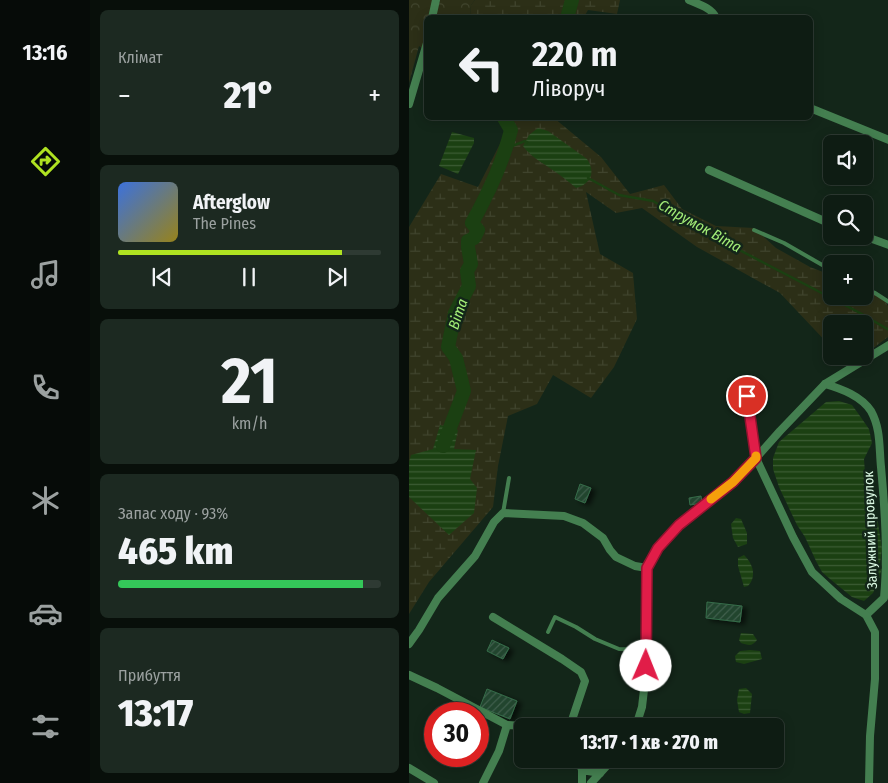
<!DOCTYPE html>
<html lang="uk">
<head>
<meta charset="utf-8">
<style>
	body { margin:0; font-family:"Fira Sans Condensed",sans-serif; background:#1c2921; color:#f1f3f6; height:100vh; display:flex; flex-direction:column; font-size:19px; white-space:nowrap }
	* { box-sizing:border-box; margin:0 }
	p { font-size:16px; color:#9ba1a0 }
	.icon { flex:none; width:28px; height:28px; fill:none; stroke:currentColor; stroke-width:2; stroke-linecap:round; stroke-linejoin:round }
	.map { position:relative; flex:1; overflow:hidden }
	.panel { display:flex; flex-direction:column; gap:10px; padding:10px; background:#080f0a; width:319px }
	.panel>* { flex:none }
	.banner { position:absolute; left:15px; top:15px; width:389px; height:105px; border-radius:8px; box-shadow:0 2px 12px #0003,0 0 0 1px #2e3a33; background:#0e1c13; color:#f1f3f6; overflow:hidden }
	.tools { position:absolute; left:414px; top:135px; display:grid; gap:10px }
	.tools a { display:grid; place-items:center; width:50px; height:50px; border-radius:8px; background:#0e1c13; box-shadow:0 2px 12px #0003,0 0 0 1px #2e3a33; font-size:25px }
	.speed { position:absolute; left:15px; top:702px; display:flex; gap:10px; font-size:25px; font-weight:700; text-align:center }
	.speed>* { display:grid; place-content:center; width:65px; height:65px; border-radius:50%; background:#0e1c13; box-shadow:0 2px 12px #0003,0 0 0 1px #2e3a33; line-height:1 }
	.speed .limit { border:8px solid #d22; background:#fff; color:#111 }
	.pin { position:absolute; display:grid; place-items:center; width:42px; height:42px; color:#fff; margin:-21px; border:2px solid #fff; border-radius:50%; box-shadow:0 1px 5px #0007 }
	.me { position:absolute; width:55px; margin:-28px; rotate:1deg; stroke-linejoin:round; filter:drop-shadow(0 0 4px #0008) }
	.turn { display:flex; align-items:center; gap:18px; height:105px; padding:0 25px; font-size:22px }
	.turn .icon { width:65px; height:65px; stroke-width:2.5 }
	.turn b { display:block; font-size:35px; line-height:42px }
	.big { font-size:38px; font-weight:800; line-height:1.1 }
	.panel .card { flex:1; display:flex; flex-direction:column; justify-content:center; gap:8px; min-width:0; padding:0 18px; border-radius:8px; background:#1c2921 }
	.panel .dial { align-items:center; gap:0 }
	.dial b { font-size:65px; line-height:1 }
	.song { display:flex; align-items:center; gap:15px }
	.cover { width:60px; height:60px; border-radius:8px; background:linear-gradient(135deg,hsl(220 70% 55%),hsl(50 70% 35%)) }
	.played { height:5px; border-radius:2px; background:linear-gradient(90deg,#afe221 85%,#2e3a33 85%) }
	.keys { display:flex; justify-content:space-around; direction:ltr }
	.heat { display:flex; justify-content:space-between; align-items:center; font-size:28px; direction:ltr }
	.charge { height:8px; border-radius:4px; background:linear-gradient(90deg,#34c759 93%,#2e3a33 0) }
	.trip { position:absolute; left:105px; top:718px; width:270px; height:50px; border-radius:8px; background:#0e1c13; box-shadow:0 2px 12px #0003,0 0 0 1px #2e3a33; font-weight:800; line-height:50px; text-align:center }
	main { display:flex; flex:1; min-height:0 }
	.menu { display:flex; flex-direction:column; width:90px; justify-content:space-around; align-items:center; background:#060b08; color:#9ba1a0 }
	.menu .icon { width:35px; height:35px }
	.menu .selected { color:#afe221 }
	.menu b { font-size:22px; color:#f1f3f6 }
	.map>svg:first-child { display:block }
	.forest { fill:url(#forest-crowns) }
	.wetland { fill:url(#wetland-marsh) }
	.water { fill:url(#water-rules) }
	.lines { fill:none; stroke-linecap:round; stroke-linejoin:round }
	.stream { stroke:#1b4012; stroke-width:2.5 }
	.river { stroke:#1b4012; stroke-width:14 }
	.building { fill:url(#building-hatch); stroke:#366d4a; filter:url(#shadow) }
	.lane { stroke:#447f50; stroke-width:4 }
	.street { stroke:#447f50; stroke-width:8 }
	.route-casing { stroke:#92132f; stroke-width:12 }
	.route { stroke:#e11d48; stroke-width:9 }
	.slow { stroke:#f59e0b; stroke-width:9 }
	.labels { text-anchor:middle; stroke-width:5; stroke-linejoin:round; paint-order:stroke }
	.street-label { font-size:14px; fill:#dcfae4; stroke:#132619 }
	.water-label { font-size:15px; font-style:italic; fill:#a3ed77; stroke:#132619 }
</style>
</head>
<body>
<main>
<nav class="menu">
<b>13:16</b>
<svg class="icon selected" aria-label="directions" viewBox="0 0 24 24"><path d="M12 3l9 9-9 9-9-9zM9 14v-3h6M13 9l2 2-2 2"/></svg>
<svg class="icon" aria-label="music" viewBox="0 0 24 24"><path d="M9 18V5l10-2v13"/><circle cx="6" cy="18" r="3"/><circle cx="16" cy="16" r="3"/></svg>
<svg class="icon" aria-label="phone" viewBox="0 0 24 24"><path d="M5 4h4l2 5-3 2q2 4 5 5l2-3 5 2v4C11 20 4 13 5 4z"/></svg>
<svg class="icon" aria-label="climate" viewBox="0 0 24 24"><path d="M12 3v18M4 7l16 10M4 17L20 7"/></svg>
<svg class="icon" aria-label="car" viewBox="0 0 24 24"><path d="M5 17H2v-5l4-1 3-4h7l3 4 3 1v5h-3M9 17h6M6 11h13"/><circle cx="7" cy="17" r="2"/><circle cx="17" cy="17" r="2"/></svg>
<svg class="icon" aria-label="filters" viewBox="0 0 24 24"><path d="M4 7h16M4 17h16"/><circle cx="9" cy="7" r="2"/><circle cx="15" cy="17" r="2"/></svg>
</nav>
<section class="panel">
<div class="card"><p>Клімат</p>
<div class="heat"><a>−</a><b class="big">21°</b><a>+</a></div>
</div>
<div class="card">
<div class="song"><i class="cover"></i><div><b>Afterglow</b><p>The Pines</p></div></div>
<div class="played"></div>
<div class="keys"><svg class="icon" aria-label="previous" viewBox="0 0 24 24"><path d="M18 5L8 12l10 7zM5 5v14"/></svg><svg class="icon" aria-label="pause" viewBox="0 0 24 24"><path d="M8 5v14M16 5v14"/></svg><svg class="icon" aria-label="next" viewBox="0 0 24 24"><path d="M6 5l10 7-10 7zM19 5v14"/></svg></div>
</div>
<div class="card dial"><b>21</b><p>km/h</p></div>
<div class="card"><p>Запас ходу · 93%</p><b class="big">465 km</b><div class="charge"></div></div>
<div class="card"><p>Прибуття</p><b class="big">13:17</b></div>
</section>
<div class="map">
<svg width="480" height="783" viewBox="0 0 480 783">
	<defs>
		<pattern id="forest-crowns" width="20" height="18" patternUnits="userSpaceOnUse" patternTransform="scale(1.25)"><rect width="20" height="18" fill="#2c2f17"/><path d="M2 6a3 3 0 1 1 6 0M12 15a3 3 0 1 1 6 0" fill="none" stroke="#40442d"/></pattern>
		<pattern id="wetland-marsh" width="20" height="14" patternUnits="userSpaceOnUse" patternTransform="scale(1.25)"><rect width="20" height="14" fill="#2c2f17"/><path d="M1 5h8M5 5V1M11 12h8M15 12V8" fill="none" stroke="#40442d"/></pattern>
		<pattern id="water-rules" width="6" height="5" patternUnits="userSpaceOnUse" patternTransform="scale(1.25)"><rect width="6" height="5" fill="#1b4012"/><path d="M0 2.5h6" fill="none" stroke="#3c5c34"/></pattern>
		<pattern id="building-hatch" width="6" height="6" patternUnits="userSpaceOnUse" patternTransform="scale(1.25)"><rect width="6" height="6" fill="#21442e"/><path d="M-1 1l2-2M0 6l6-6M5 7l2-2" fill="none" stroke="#41604c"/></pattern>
		<filter id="shadow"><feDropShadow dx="4.5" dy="2.5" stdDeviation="2.5" flood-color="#0009"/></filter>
	</defs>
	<rect width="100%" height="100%" fill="#132619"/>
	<path class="forest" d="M 0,0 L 66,0 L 62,5 L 61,17 L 18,18 L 17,51 L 10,46 L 0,83 Z"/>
	<g class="wetland">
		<path d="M 66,0 L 211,0 L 208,14 L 179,10 L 175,17 L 61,17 L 62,5 Z"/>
		<path d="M 84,118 L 145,118 L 192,157 L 221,194 L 255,185 L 273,209 L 307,226 L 345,228 L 367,248 L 401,267 L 422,275 L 422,296 L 455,296 L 455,289 L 474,297 L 479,306 L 479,337 L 455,355 L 455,324 L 422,324 L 422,347 L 371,293 L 288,247 L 233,208 L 207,213 L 177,192 L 191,254 L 224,273 L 228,319 L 205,367 L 182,398 L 144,375 L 128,404 L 99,416 L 89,466 L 84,507 L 20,582 L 0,614 L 0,227 L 32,174 L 69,187 L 98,130 L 94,121 Z"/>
	</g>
	<g class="water">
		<path d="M 129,128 L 139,131 L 178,159 C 187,172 182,184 167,188 C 160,182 153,176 145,171 C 134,163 122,157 114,146 L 120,135 Z"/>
		<path d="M 43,132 L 65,138 L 65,143 L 49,174 L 30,166 Z"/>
		<path d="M 430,401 L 443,405 L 451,416 L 460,429 L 463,443 L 455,459 L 457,487 L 459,500 L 466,511 L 469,523 L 473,549 L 471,563 L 472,571 L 469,582 L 464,593 L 455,601 L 443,597 L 421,579 L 413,572 L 407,561 L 396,537 L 388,525 L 370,487 L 364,469 L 364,458 L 370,442 L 417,402 Z"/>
		<path d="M 31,425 L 49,430 L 45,449 L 67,450 L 61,479 L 68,488 L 65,513 L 40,535 L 0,497 L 0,462 L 2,455 L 24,449 Z"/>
		<path d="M 327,518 L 332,519 L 338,533 L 338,544 L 329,547 L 324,538 L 322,524 Z"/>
		<path d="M 335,555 C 344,564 348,576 339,586 L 335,587 L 329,566 L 329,558 Z"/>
		<path d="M 332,633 L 344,634 L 348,640 C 343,647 339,645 332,643 L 330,640 Z"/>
		<path d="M 341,650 L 351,651 L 353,659 L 335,664 L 327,662 L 326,656 L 331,651 Z"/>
		<path d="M 337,688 L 343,694 L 341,713 L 335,714 L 330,712 L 328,700 L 330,689 Z"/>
	</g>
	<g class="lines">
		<g class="stream">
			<path d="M 98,148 L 116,141 L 118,142"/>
			<path d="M 179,178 L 210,195 L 244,201 L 294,231 L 451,313 L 480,330"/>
		</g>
		<g class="river">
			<path d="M 158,18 L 163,0"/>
			<path d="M 34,446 L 55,391 L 47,358 L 39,347 L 46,313 L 60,286 L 58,271 L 62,264 L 59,247 L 59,241 L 65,238 L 69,230 L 63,223 C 79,194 94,163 102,130 L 95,118"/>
		</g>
	</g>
	<g class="building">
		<path d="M 171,484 L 182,488 L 176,503 L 166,499 Z"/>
		<path d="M 292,496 L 293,503 L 281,505 L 280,498 Z"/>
		<path d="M 298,602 L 333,606 L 331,622 L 297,618 Z"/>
		<path d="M 83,640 L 100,648 L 94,659 L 78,651 Z"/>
		<path d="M 78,689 L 108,701 L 101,719 L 71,707 Z"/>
	</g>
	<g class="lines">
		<g class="lane">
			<path d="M 345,230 L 375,243 L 422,270"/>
			<path d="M 455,289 L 466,293 L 480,302"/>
			<path d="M 336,388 L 347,456"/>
			<path d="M 94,513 L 100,478"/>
			<path d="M 139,632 L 146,617 L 167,627 L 186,639 L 210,649 L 238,650"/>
		</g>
		<g class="street">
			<path d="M 280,0 C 289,4 303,8 307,18"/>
			<path d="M 23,18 L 27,0"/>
			<path d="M 0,104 L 18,43"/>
			<path d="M 401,108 L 480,140"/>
			<path d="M 300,170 L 422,224"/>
			<path d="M 455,236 L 480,245"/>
			<path d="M 416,384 C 433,389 452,396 462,411 C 472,429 470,448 472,467 C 476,511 479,555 475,598 L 457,615 L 466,632 L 466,679 L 461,736 L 460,783"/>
			<path d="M 347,458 L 384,537 L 403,572 L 432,599 L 457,615"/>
			<path d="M 84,617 L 153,659 L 172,672 L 176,681 L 161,726"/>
			<path d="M 0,644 L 10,630 L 29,598 L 66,556 L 85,522 L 94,513 L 155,516 L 174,523 L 194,538 L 201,550 L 207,557 L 226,566 L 238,568"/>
			<path d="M 0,675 L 28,688 L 98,725"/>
			<path d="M 227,726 L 233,707 L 236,681 L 238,650 L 238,568 L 249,548 L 270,525 L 324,482 L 347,458 L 371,431 L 416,384 L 480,345"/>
			<path d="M 169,759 L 173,770"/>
			<path d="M 0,768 L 25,783"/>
			<path d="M 74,783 L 90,751 L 98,725 L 114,726"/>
			<path d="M 173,783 L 173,770 L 191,773"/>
			<path d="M 182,783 L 204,759"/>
		</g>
	</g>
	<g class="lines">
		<defs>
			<path id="route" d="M 237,666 L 238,568 L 249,548 L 270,525 L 324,482 L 347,458 L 338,396"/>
		</defs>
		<use href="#route" class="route-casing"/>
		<use href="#route" class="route"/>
		<path class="slow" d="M 302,499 L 324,482 L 347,458 L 347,456"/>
	</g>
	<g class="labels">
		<g class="street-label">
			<text transform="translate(461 530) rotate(-92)" y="5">Залужний провулок</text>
		</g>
		<g class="water-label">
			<text transform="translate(291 226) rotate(29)" y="5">Струмок Віта</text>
			<text transform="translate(49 314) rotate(-71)" y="5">Віта</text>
		</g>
	</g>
</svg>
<div class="tools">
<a><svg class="icon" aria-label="sound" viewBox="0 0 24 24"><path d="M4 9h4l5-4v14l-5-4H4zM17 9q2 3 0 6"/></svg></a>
<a><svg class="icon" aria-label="search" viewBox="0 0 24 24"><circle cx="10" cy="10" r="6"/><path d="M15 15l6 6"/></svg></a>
<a>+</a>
<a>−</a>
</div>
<div class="speed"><div class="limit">30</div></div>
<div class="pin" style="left:338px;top:396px;background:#d93025"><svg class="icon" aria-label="arrive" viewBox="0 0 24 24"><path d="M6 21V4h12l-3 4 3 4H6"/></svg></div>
<svg class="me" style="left:237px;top:666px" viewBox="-20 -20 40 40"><circle r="19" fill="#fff"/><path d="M0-13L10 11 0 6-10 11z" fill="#e11d48"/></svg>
<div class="trip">13:17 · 1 хв · 270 m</div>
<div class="banner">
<div class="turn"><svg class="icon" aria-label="left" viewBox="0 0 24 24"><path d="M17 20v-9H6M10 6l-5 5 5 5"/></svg><div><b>220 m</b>Ліворуч</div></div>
</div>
</div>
</main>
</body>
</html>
